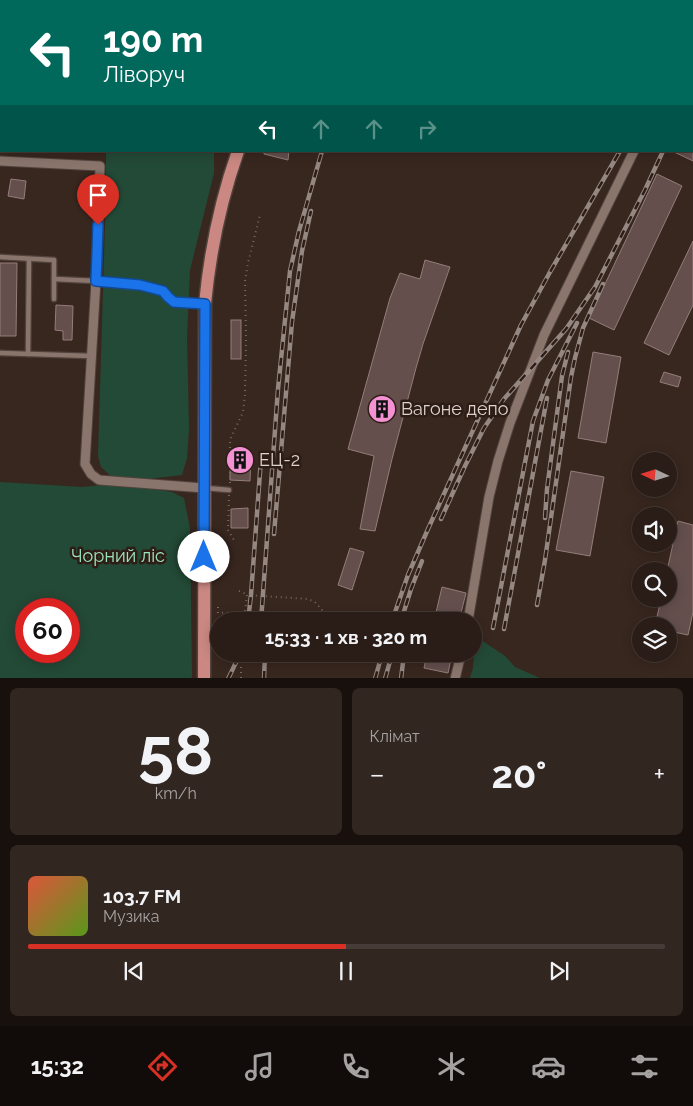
<!DOCTYPE html>
<html lang="uk">
<head>
<meta charset="utf-8">
<style>
	body { margin:0; font-family:Raleway,sans-serif; background:#322620; color:#f1f3f6; height:100vh; display:flex; flex-direction:column; font-size:19px; white-space:nowrap }
	* { box-sizing:border-box; margin:0 }
	p { font-size:16px; color:#a5a2a1 }
	.icon { flex:none; width:28px; height:28px; fill:none; stroke:currentColor; stroke-width:2; stroke-linecap:round; stroke-linejoin:round }
	.map { position:relative; height:678px; overflow:hidden }
	.side { display:flex; flex-direction:column; gap:10px; padding:10px; background:#17100d; flex:1 }
	.side>* { flex:none }
	.guide { position:absolute; left:0px; top:0px; width:694px; height:152px; box-shadow:0 2px 12px #0003,0 0 0 1px #463b36; background:#00695c; color:#fff; overflow:hidden }
	.needle { width:32px; rotate:274deg }
	.buttons { position:absolute; left:632px; top:452px; display:grid; gap:10px }
	.buttons a { display:grid; place-items:center; width:45px; height:45px; border-radius:50%; background:#2a1d17; box-shadow:0 2px 12px #0003,0 0 0 1px #463b36; font-size:25px }
	.speed { position:absolute; left:15px; top:598px; display:flex; gap:10px; font-size:25px; font-weight:700; text-align:center }
	.speed>* { display:grid; place-content:center; width:65px; height:65px; border-radius:50%; background:#2a1d17; box-shadow:0 2px 12px #0003,0 0 0 1px #463b36; line-height:1 }
	.speed .limit { border:8px solid #d22; background:#fff; color:#111 }
	.pin { position:absolute; display:grid; place-items:center; width:42px; height:42px; color:#fff; margin:-51px -21px; border-radius:50% 50% 50% 0; rotate:-45deg; box-shadow:0 0 5px #0007 }
	.pin .icon { rotate:45deg }
	.me { position:absolute; width:55px; margin:-28px; rotate:0deg; stroke-linejoin:round; filter:drop-shadow(0 0 4px #0008) }
	.turn { display:flex; align-items:center; gap:18px; height:105px; padding:0 20px; font-size:22px }
	.turn .icon { width:65px; height:65px; stroke-width:2.5 }
	.turn b { display:block; font-size:35px; line-height:42px }
	.lanes { display:flex; align-items:center; height:48px; padding:0 20px; background:#0003; justify-content:center; gap:25px; direction:ltr }
	.lanes .off { opacity:.35 }
	.big { font-size:38px; font-weight:700; line-height:1.1 }
	.side .card { flex:1; display:flex; flex-direction:column; justify-content:center; gap:8px; min-width:0; padding:0 18px; border-radius:8px; background:#322620 }
	.side .dial { align-items:center; gap:0 }
	.dial b { font-size:65px; line-height:1 }
	.song { display:flex; align-items:center; gap:15px }
	.cover { width:60px; height:60px; border-radius:8px; background:linear-gradient(135deg,hsl(10 70% 55%),hsl(90 70% 35%)) }
	.played { height:5px; border-radius:2px; background:linear-gradient(90deg,#d93025 50%,#463b36 50%) }
	.keys { display:flex; justify-content:space-around; direction:ltr }
	.heat { display:flex; justify-content:space-between; align-items:center; font-size:28px; direction:ltr }
	.side .tiles { flex:1; display:grid; gap:10px; grid-template-columns:1fr 1fr }
	.card:last-child { grid-column:span 2 }
	.trip { position:absolute; left:210px; top:612px; width:272px; height:50px; border-radius:25px; background:#2a1d17; box-shadow:0 2px 12px #0003,0 0 0 1px #463b36; font-weight:700; line-height:50px; text-align:center }
	.tabs { display:flex; height:80px; justify-content:space-around; align-items:center; background:#110c09; color:#a5a2a1 }
	.tabs .icon { width:35px; height:35px }
	.tabs .active { color:#d93025 }
	.tabs b { font-size:22px; color:#f1f3f6 }
	.map>svg:first-child { display:block }
	.green { fill:#234a36; fill-rule:evenodd }
	.building { fill:#644f4d; stroke:#947d7a }
	.lines { fill:none; stroke-linecap:round; stroke-linejoin:round }
	.lane-casing { stroke:#51423c; stroke-width:7 }
	.street-casing { stroke:#51423c; stroke-width:11 }
	.secondary-casing { stroke:#51423c; stroke-width:12 }
	.primary-casing { stroke:#51423c; stroke-width:15 }
	.path { stroke:#776861; stroke-width:2; stroke-dasharray:1 4; stroke-linecap:butt }
	.lane { stroke:#89756c; stroke-width:4.5 }
	.street { stroke:#89756c; stroke-width:9 }
	.secondary { stroke:#aa7e77; stroke-width:10 }
	.primary { stroke:#cb8882; stroke-width:12 }
	.rail-casing { stroke:#958781; stroke-width:4.5 }
	.rail { stroke:#2d1d16; stroke-width:2.5; stroke-dasharray:8; stroke-linecap:butt }
	.route-casing { stroke:#114b97; stroke-width:12 }
	.route { stroke:#1a73e8; stroke-width:9 }
	.labels { text-anchor:middle; stroke-width:5; stroke-linejoin:round; paint-order:stroke }
	.poi-label { font-size:18px; fill:#ded2cd; stroke:#2d1d16; text-anchor:start }
	.park-label { font-size:18px; fill:#9be3ba; stroke:#2d1d16 }
</style>
</head>
<body>
<div class="map">
<svg width="693" height="679" viewBox="0 0 693 679">
	<rect width="100%" height="100%" fill="#38271f"/>
	<g class="green">
		<path d="M 0,0 L 162,0 L 162,1 L 1,1 L 1,85 L 0,85 Z"/>
		<path d="M 106,151 L 214,151 L 214,173 L 190,270 L 187,337 L 189,429 L 187,458 L 182,475 L 148,479 L 147,488 L 172,492 L 184,498 L 190,529 L 192,678 L 0,678 L 0,482 L 82,487 L 113,484 L 112,477 L 101,467 L 98,456 L 106,192 ZM 26,609 L 69,609 L 69,651 L 26,651 Z"/>
		<path d="M 475,636 L 505,656 L 515,667 L 540,678 L 470,678 L 473,668 Z"/>
	</g>
	<g class="building">
		<path d="M 264,151 L 289,151 L 288,160 L 264,154 Z"/>
		<path d="M 672,151 L 693,151 L 693,161 Z"/>
		<path d="M 657,174 L 682,186 L 614,330 L 589,318 Z"/>
		<path d="M 11,179 L 26,181 L 24,199 L 8,196 Z"/>
		<path d="M 693,241 L 693,305 L 669,355 L 644,343 Z"/>
		<path d="M 425,260 L 450,267 L 423,344 L 416,368 L 392,459 L 375,531 L 360,529 L 374,456 L 348,449 L 390,298 L 400,273 L 420,279 Z"/>
		<path d="M 0,263 L 17,263 L 16,336 L 0,336 Z"/>
		<path d="M 56,305 L 73,306 L 72,340 L 63,340 L 63,331 L 55,330 Z"/>
		<rect x="231" y="320" width="10" height="39"/>
		<path d="M 593,352 L 621,357 L 606,443 L 578,438 Z"/>
		<path d="M 664,372 L 681,377 L 678,387 L 660,382 Z"/>
		<path d="M 230,452 L 251,452 L 250,481 L 230,480 Z"/>
		<path d="M 571,471 L 604,477 L 590,556 L 556,550 Z"/>
		<path d="M 248,508 L 248,528 L 231,528 L 231,509 Z"/>
		<path d="M 678,521 L 693,525 L 693,612 L 688,635 L 669,631 L 669,626 L 655,626 L 661,599 L 669,599 L 669,571 L 667,571 Z"/>
		<path d="M 350,548 L 364,552 L 352,590 L 338,585 Z"/>
		<path d="M 442,587 L 466,593 L 459,621 L 434,621 Z"/>
		<path d="M 427,654 L 452,654 L 448,673 L 424,668 Z"/>
	</g>
	<g class="lines">
		<defs>
			<g id="lane">
				<path d="M 0,257 L 54,260 L 54,299"/>
				<path d="M 54,279 L 96,281"/>
				<path d="M 0,353 L 91,356"/>
				<path d="M 28,354 L 29,259"/>
				<path d="M 206,488 L 229,490"/>
			</g>
			<g id="street">
				<path d="M 692,29 L 693,28"/>
				<path d="M 0,161 L 100,166 L 97,264 L 85,464 L 91,474 L 99,480 L 204,488"/>
				<path d="M 96,281 L 140,285 L 163,291 L 168,297 L 174,302 L 205,304"/>
				<path d="M 468,621 L 489,497 L 498,461 L 510,423 L 544,335 L 634,151"/>
				<path d="M 455,679 L 461,654"/>
			</g>
			<path id="secondary" d="M 172,0 L 173,1"/>
			<g id="primary">
				<path d="M 301,1 L 301,0"/>
				<path d="M 204,679 L 205,304 C 210,251 220,202 238,151"/>
			</g>
		</defs>
		<use href="#lane" class="lane-casing"/>
		<use href="#street" class="street-casing"/>
		<use href="#secondary" class="secondary-casing"/>
		<use href="#primary" class="primary-casing"/>
		<g class="path">
			<path d="M 328,1 L 329,0"/>
			<path d="M 230,483 L 230,440 L 243,412 L 245,395 L 246,338 L 245,281 L 248,263 L 260,215"/>
			<path d="M 229,495 L 228,530 L 234,540"/>
			<path d="M 239,591 L 246,594"/>
			<path d="M 218,607 L 218,613 L 246,612"/>
			<path d="M 244,621 L 247,595 L 308,599 L 315,602 L 323,611 L 328,613"/>
			<path d="M 237,654 L 241,657 L 241,679"/>
		</g>
		<use href="#lane" class="lane"/>
		<use href="#street" class="street"/>
		<use href="#secondary" class="secondary"/>
		<use href="#primary" class="primary"/>
		<defs>
			<g id="rail">
				<path d="M 380,1 L 380,0"/>
				<path d="M 692,1 L 693,0"/>
				<path d="M 692,88 L 693,86"/>
				<path d="M 545,518 L 547,489 L 562,376 L 568,352"/>
				<path d="M 441,519 L 465,466 L 484,428 L 504,399 L 566,329 L 595,287 L 645,190 L 663,151"/>
				<path d="M 274,534 L 292,322 L 302,251 L 311,211"/>
				<path d="M 537,605 L 545,560 L 571,377 L 575,358 L 583,328 L 603,284"/>
				<path d="M 248,621 L 251,595 L 261,459"/>
				<path d="M 261,621 L 278,389 L 290,271 L 299,231 L 322,151"/>
				<path d="M 392,621 L 408,575 L 428,529 L 521,325 L 550,272 L 620,151"/>
				<path d="M 401,621 L 411,589 L 422,561"/>
				<path d="M 493,628 L 533,421 L 548,380 L 577,323"/>
				<path d="M 504,629 L 547,398"/>
				<path d="M 228,679 L 240,654"/>
				<path d="M 264,679 L 265,654"/>
				<path d="M 375,679 L 382,654"/>
				<path d="M 385,679 L 392,654"/>
				<path d="M 401,679 L 404,654"/>
			</g>
		</defs>
		<use href="#rail" class="rail-casing"/>
		<use href="#rail" class="rail"/>
	</g>
	<g class="lines">
		<defs>
			<path id="route" d="M 98,225 L 96,281 L 140,285 L 163,291 L 168,297 L 174,302 L 205,304 L 204,557"/>
		</defs>
		<use href="#route" class="route-casing"/>
		<use href="#route" class="route"/>
	</g>
	<defs>
		<symbol id="building-disc" viewBox="-11 -11 22 22"><circle r="9.5" fill="#f491d3" stroke="#2d1d16"/><path d="M-4-6H4V6H1V3H-1V6H-4ZM-2.5-4.3h1.7v1.8h-1.7ZM.8-4.3h1.7v1.8H.8ZM-2.5-1h1.7V.8h-1.7ZM.8-1h1.7V.8H.8Z" fill="#111"/></symbol>
	</defs>
	<g fill-rule="evenodd">
		<use href="#building-disc" x="366" y="393" width="32" height="32"/>
		<use href="#building-disc" x="224" y="444" width="32" height="32"/>
	</g>
	<g class="labels">
		<g class="poi-label">
			<text x="401" y="415">Вагоне депо</text>
			<text x="259" y="466">ЕЦ-2</text>
		</g>
		<g class="park-label">
			<text x="118" y="562">Чорний ліс</text>
		</g>
	</g>
</svg>
<div class="buttons">
<a><svg class="needle" viewBox="-14 -14 28 28"><path d="M0-13l5 13h-10z" fill="#e53935"/><path d="M0 13l5-13h-10z" fill="#a5a2a1"/></svg></a>
<a><svg class="icon" aria-label="sound" viewBox="0 0 24 24"><path d="M4 9h4l5-4v14l-5-4H4zM17 9q2 3 0 6"/></svg></a>
<a><svg class="icon" aria-label="search" viewBox="0 0 24 24"><circle cx="10" cy="10" r="6"/><path d="M15 15l6 6"/></svg></a>
<a><svg class="icon" aria-label="layers" viewBox="0 0 24 24"><path d="M12 4l9 5-9 5-9-5zM3 14l9 5 9-5"/></svg></a>
</div>
<div class="speed"><div class="limit">60</div></div>
<div class="pin" style="left:98px;top:225px;background:#d93025"><svg class="icon" aria-label="arrive" viewBox="0 0 24 24"><path d="M6 21V4h12l-3 4 3 4H6"/></svg></div>
<svg class="me" style="left:204px;top:557px" viewBox="-20 -20 40 40"><circle r="19" fill="#fff"/><path d="M0-13L10 11 0 6-10 11z" fill="#1a73e8"/></svg>
<div class="trip">15:33 · 1 хв · 320 m</div>
<div class="guide">
<div class="turn"><svg class="icon" aria-label="left" viewBox="0 0 24 24"><path d="M17 20v-9H6M10 6l-5 5 5 5"/></svg><div><b>190 m</b>Ліворуч</div></div>
<div class="lanes"><svg class="icon" aria-label="left" viewBox="0 0 24 24"><path d="M17 20v-9H6M10 6l-5 5 5 5"/></svg><svg class="icon off" aria-label="ahead" viewBox="0 0 24 24"><path d="M12 20V5M6 11l6-6 6 6"/></svg><svg class="icon off" aria-label="ahead" viewBox="0 0 24 24"><path d="M12 20V5M6 11l6-6 6 6"/></svg><svg class="icon off" aria-label="right" viewBox="0 0 24 24"><path d="M7 20v-9h11M14 6l5 5-5 5"/></svg></div>
</div>
</div>
<section class="side">
<div class="tiles">
<div class="card dial"><b>58</b><p>km/h</p></div>
<div class="card"><p>Клімат</p>
<div class="heat"><a>−</a><b class="big">20°</b><a>+</a></div>
</div>
<div class="card">
<div class="song"><i class="cover"></i><div><b>103.7 FM</b><p>Музика</p></div></div>
<div class="played"></div>
<div class="keys"><svg class="icon" aria-label="previous" viewBox="0 0 24 24"><path d="M18 5L8 12l10 7zM5 5v14"/></svg><svg class="icon" aria-label="pause" viewBox="0 0 24 24"><path d="M8 5v14M16 5v14"/></svg><svg class="icon" aria-label="next" viewBox="0 0 24 24"><path d="M6 5l10 7-10 7zM19 5v14"/></svg></div>
</div>
</div>
</section>
<nav class="tabs">
<b>15:32</b>
<svg class="icon active" aria-label="directions" viewBox="0 0 24 24"><path d="M12 3l9 9-9 9-9-9zM9 14v-3h6M13 9l2 2-2 2"/></svg>
<svg class="icon" aria-label="music" viewBox="0 0 24 24"><path d="M9 18V5l10-2v13"/><circle cx="6" cy="18" r="3"/><circle cx="16" cy="16" r="3"/></svg>
<svg class="icon" aria-label="phone" viewBox="0 0 24 24"><path d="M5 4h4l2 5-3 2q2 4 5 5l2-3 5 2v4C11 20 4 13 5 4z"/></svg>
<svg class="icon" aria-label="climate" viewBox="0 0 24 24"><path d="M12 3v18M4 7l16 10M4 17L20 7"/></svg>
<svg class="icon" aria-label="car" viewBox="0 0 24 24"><path d="M5 17H2v-5l4-1 3-4h7l3 4 3 1v5h-3M9 17h6M6 11h13"/><circle cx="7" cy="17" r="2"/><circle cx="17" cy="17" r="2"/></svg>
<svg class="icon" aria-label="filters" viewBox="0 0 24 24"><path d="M4 7h16M4 17h16"/><circle cx="9" cy="7" r="2"/><circle cx="15" cy="17" r="2"/></svg>
</nav>
</body>
</html>
